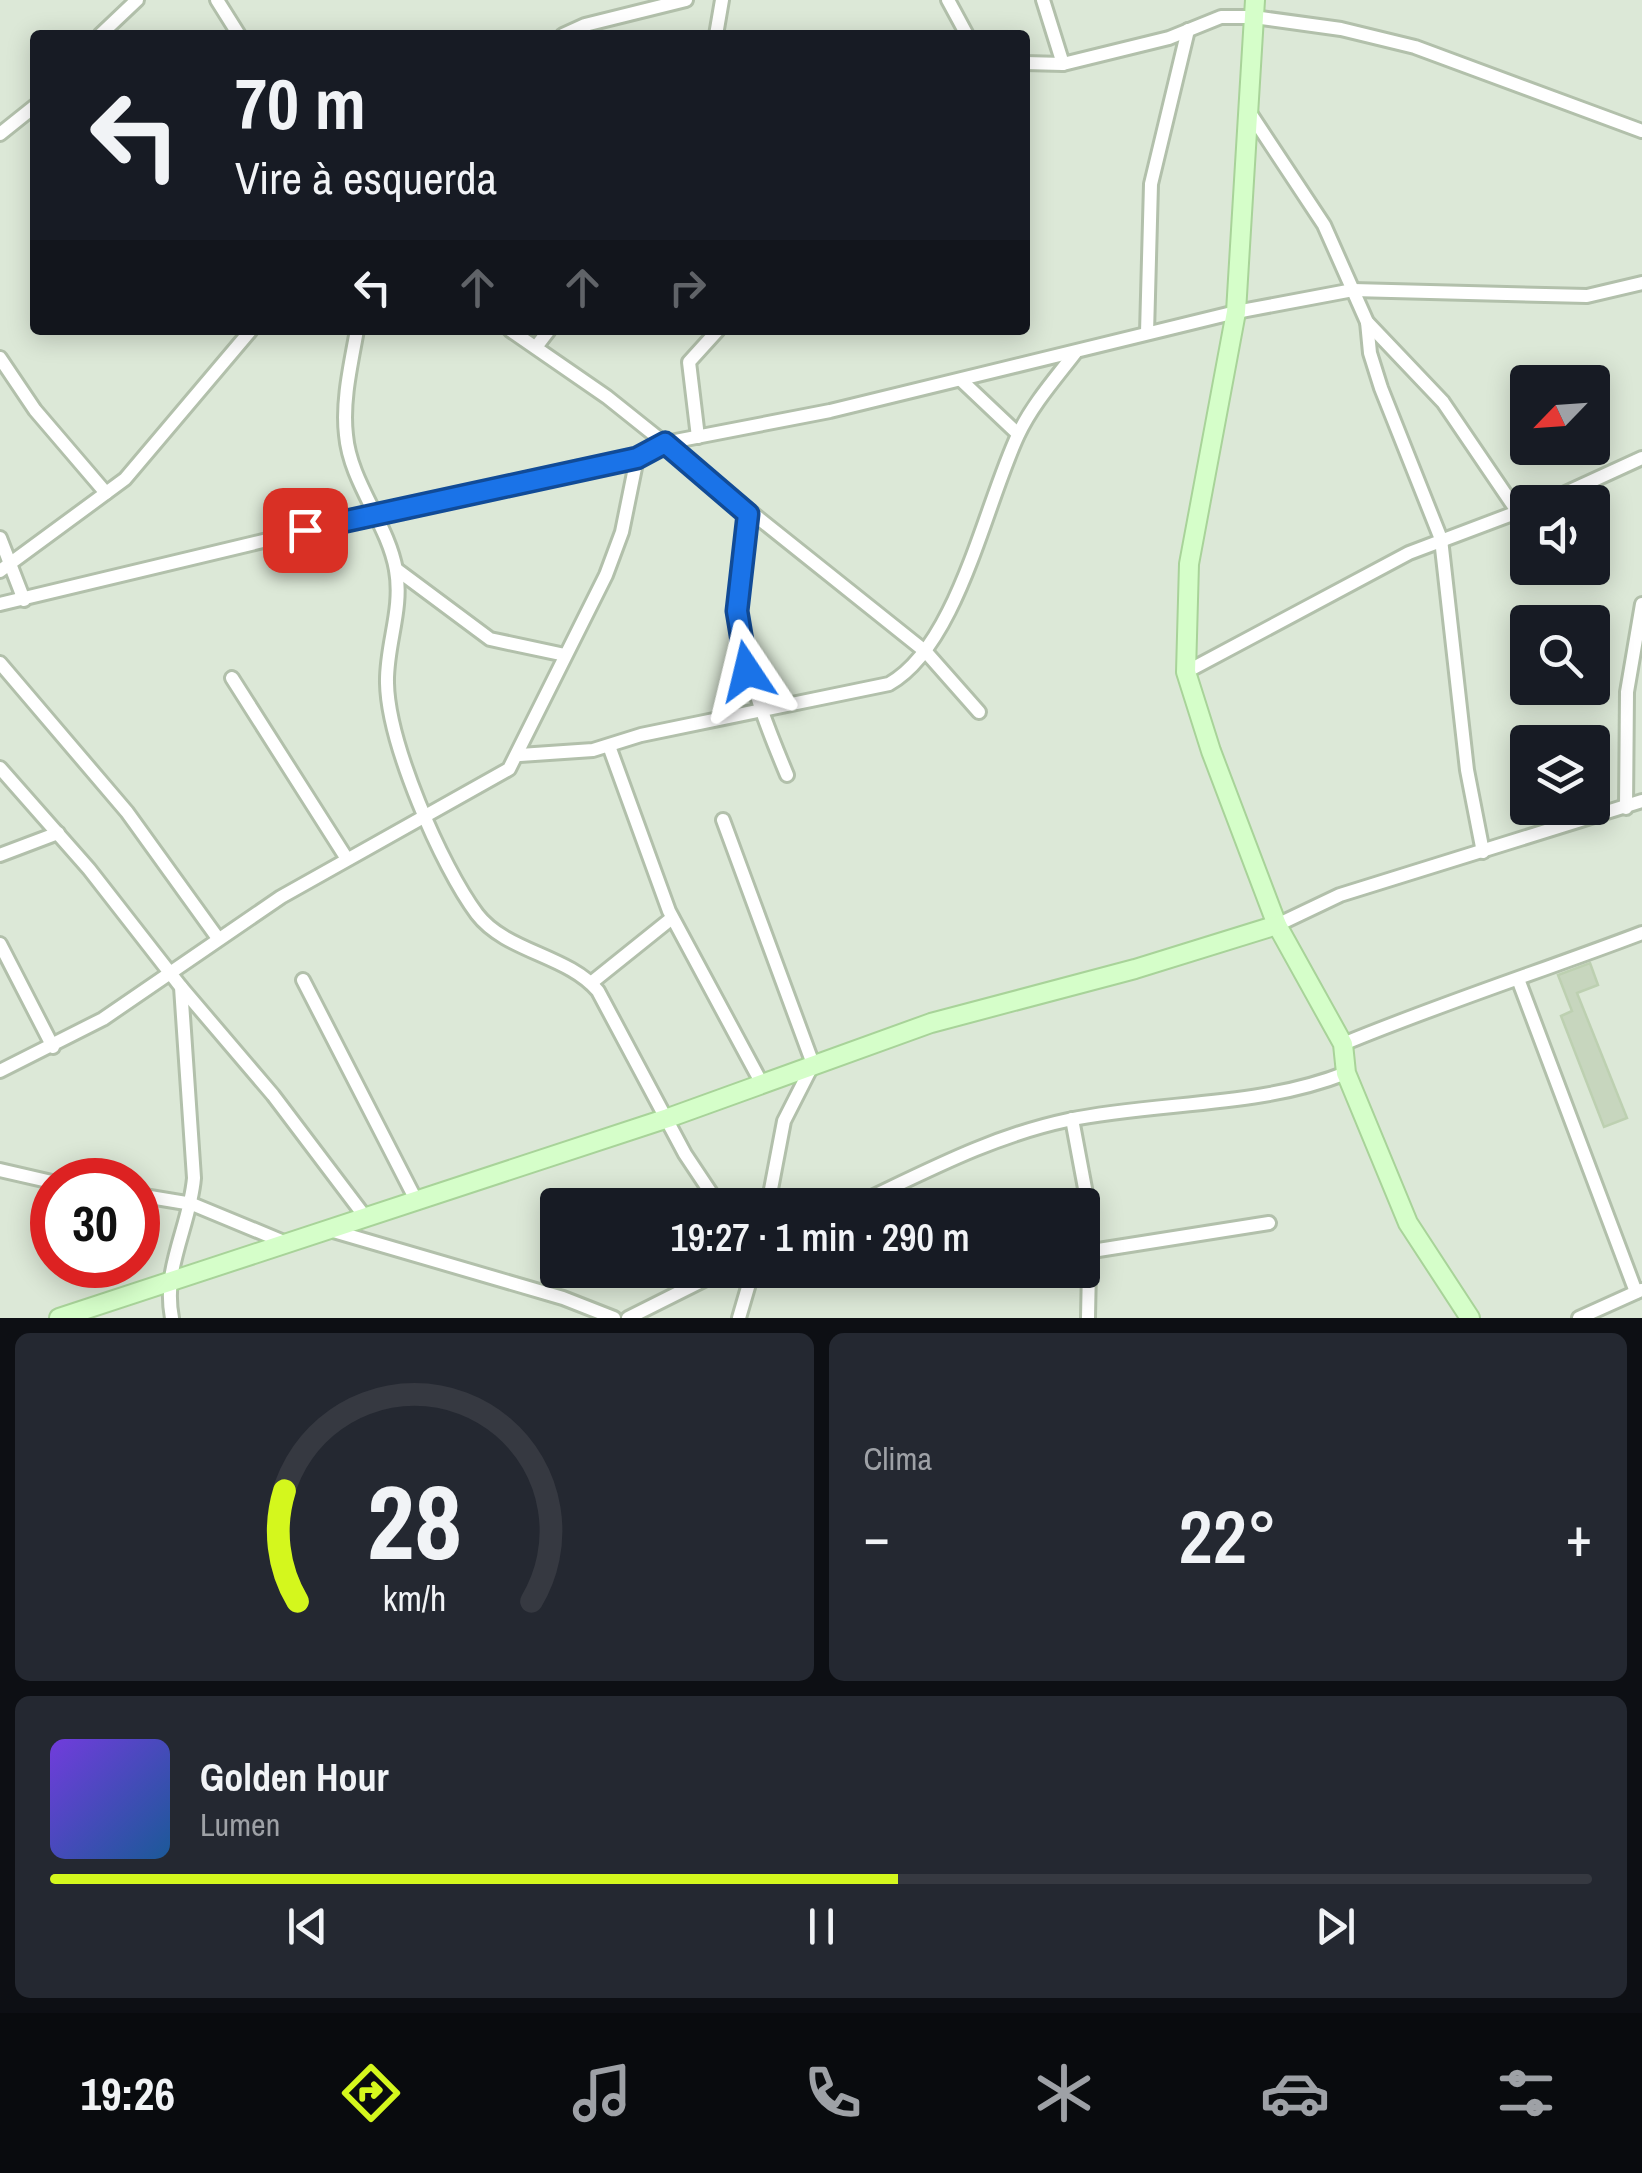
<!DOCTYPE html>
<html lang="pt">
<head>
<meta charset="utf-8">
<style>
	body { margin:0; font-family:"Archivo Narrow",sans-serif; background:#242831; color:#f1f3f6; height:100vh; display:flex; flex-direction:column; font-size:38px; white-space:nowrap }
	* { box-sizing:border-box; margin:0 }
	p { font-size:32px; color:#9ea1a6 }
	.icon { flex:none; width:55px; height:55px; fill:none; stroke:currentColor; stroke-width:2; stroke-linecap:round; stroke-linejoin:round }
	.map { position:relative; height:1318px; overflow:hidden }
	.details { display:flex; flex-direction:column; gap:15px; padding:15px; background:#0d0f14; flex:1 }
	.details>* { flex:none }
	.guide { position:absolute; left:30px; top:30px; width:1000px; height:305px; border-radius:10px; box-shadow:0 5px 25px #0003; background:#171b24; color:#f1f3f6; overflow:hidden }
	.needle { width:65px; rotate:245deg }
	.buttons { position:absolute; left:1510px; top:365px; display:grid; gap:20px }
	.buttons a { display:grid; place-items:center; width:100px; height:100px; border-radius:10px; background:#171b24; box-shadow:0 5px 25px #0003; font-size:50px }
	.speed { position:absolute; left:30px; top:1158px; display:flex; gap:20px; font-size:50px; font-weight:700; text-align:center }
	.speed>* { display:grid; place-content:center; width:130px; height:130px; border-radius:50%; background:#171b24; box-shadow:0 5px 25px #0003; line-height:1 }
	.speed .limit { border:15px solid #d22; background:#fff; color:#111 }
	.pin { position:absolute; display:grid; place-items:center; width:85px; height:85px; color:#fff; margin:-42px; border-radius:20px; box-shadow:0 5px 15px #0006 }
	.me { position:absolute; width:110px; margin:-55px; rotate:350deg; stroke-linejoin:round; filter:drop-shadow(0 0 8px #0008) }
	.turn { display:flex; align-items:center; gap:35px; height:210px; padding:0 40px; font-size:45px }
	.turn .icon { width:130px; height:130px; stroke-width:2.5 }
	.turn b { display:block; font-size:70px; line-height:85px }
	.lanes { display:flex; align-items:center; height:95px; padding:0 40px; background:#0003; justify-content:center; gap:50px; direction:ltr }
	.lanes .off { opacity:.35 }
	.big { font-size:75px; font-weight:600; line-height:1.1 }
	.details .card { flex:1; display:flex; flex-direction:column; justify-content:center; gap:15px; min-width:0; padding:0 35px; border-radius:15px; background:#242831 }
	.details .dial { align-items:center; gap:0 }
	.dial svg { height:260px; overflow:visible; fill:none; stroke:#363941; stroke-width:7; stroke-linecap:round; text-anchor:middle }
	.dial text { fill:#f1f3f6; stroke:none }
	.song { display:flex; align-items:center; gap:30px }
	.cover { width:120px; height:120px; border-radius:15px; background:linear-gradient(135deg,hsl(260 70% 55%),hsl(210 70% 35%)) }
	.played { height:10px; border-radius:5px; background:linear-gradient(90deg,#d4f71d 55%,#363941 55%) }
	.keys { display:flex; justify-content:space-around; direction:ltr }
	.heat { display:flex; justify-content:space-between; align-items:center; font-size:55px; direction:ltr }
	.details .tiles { flex:1; display:grid; gap:15px; grid-template-columns:1fr 1fr }
	.card:last-child { grid-column:span 2 }
	.trip { position:absolute; left:540px; top:1188px; width:560px; height:100px; border-radius:10px; background:#171b24; box-shadow:0 5px 25px #0003; font-weight:600; line-height:100px; text-align:center }
	.menu { display:flex; height:160px; justify-content:space-around; align-items:center; background:#090b0e; color:#9ea1a6 }
	.menu .icon { width:70px; height:70px }
	.menu .active { color:#d4f71d }
	.menu b { font-size:45px; color:#f1f3f6 }
	.map>svg:first-child { display:block }
	.residential { fill:#dce8d7; fill-rule:evenodd }
	.building { fill:#c7d6be; stroke:#bdd0b1; stroke-width:2.5 }
	.lines { fill:none; stroke-linecap:round; stroke-linejoin:round }
	.street-casing { stroke:#b2c0ab; stroke-width:18 }
	.secondary-casing { stroke:#a8d399; stroke-width:22 }
	.street { stroke:#fff; stroke-width:12 }
	.secondary { stroke:#d5fec9; stroke-width:18 }
	.route-casing { stroke:#114b97; stroke-width:25 }
	.route { stroke:#1a73e8; stroke-width:18 }
</style>
</head>
<body>
<div class="map">
<svg width="1642" height="1318" viewBox="0 0 1642 1318">
	<rect width="100%" height="100%" fill="#ecf4e9"/>
	<path class="residential" d="M 0,0 L 1642,0 L 1642,1318 L 0,1318 ZM 35,35 L 1025,35 L 1025,330 L 35,330 ZM 1528,382 L 1592,382 L 1592,448 L 1528,448 ZM 1528,502 L 1592,502 L 1592,568 L 1528,568 ZM 1528,622 L 1592,622 L 1592,688 L 1528,688 ZM 1528,742 L 1592,742 L 1592,808 L 1528,808 ZM 52,1180 L 138,1180 L 138,1265 L 52,1265 ZM 558,1205 L 1082,1205 L 1082,1270 L 558,1270 Z"/>
	<path class="building" d="M 1590,963 L 1598,985 L 1577,993 L 1627,1118 L 1604,1127 L 1561,1016 L 1572,1011 L 1558,975 Z"/>
	<g class="lines">
		<defs>
			<g id="street">
				<path d="M 217,0 L 239,35"/>
				<path d="M 948,0 L 967,35"/>
				<path d="M 1043,0 L 1063,64"/>
				<path d="M 100,35 L 137,0"/>
				<path d="M 563,35 L 585,25 L 686,0"/>
				<path d="M 716,35 L 722,0"/>
				<path d="M 1025,63 L 1063,64 L 1169,38 L 1221,17 L 1254,17 L 1341,29 L 1415,47 L 1642,131"/>
				<path d="M 1250,113 L 1324,225 L 1367,322 L 1443,402 L 1517,511"/>
				<path d="M 0,134 L 35,106"/>
				<path d="M 1367,322 L 1370,353 L 1381,388 L 1441,539 L 1467,770 L 1483,852"/>
				<path d="M 357,330 C 351,364 342,401 346,435 C 350,482 388,524 396,570 C 403,610 386,645 387,683 C 388,743 441,866 477,914 C 506,952 568,955 598,991 L 685,1154 L 719,1205"/>
				<path d="M 510,330 L 607,397 L 926,652 L 979,712"/>
				<path d="M 1147,333 L 1151,184 L 1188,30"/>
				<path d="M 536,347 L 549,330"/>
				<path d="M 0,358 L 35,410 L 106,493"/>
				<path d="M 962,381 L 1018,434"/>
				<path d="M 698,437 L 689,362 L 718,330"/>
				<path d="M 1546,502 L 1642,458"/>
				<path d="M 749,514 C 724,614 749,684 787,775"/>
				<path d="M 0,538 L 24,600"/>
				<path d="M 396,569 L 490,639 L 565,655"/>
				<path d="M 0,571 L 125,479 L 251,330"/>
				<path d="M 0,604 L 376,514 L 637,458 L 665,443 L 830,411 L 1236,312 L 1353,290 L 1587,296 L 1642,283"/>
				<path d="M 0,663 L 127,812 L 217,937"/>
				<path d="M 1186,672 L 1409,553 L 1528,508"/>
				<path d="M 232,678 L 347,859"/>
				<path d="M 609,746 L 669,911 L 761,1082"/>
				<path d="M 520,755 L 593,750 L 641,735 L 889,684 C 957,646 985,505 1018,435 C 1032,405 1055,379 1075,353"/>
				<path d="M 0,768 L 89,869 L 181,987 L 194,1178 C 190,1226 162,1268 172,1318"/>
				<path d="M 1626,808 L 1627,692 L 1642,604"/>
				<path d="M 723,820 L 813,1064 L 784,1121 L 768,1205"/>
				<path d="M 0,855 L 58,833"/>
				<path d="M 1277,925 L 1340,895 L 1642,801"/>
				<path d="M 0,944 L 53,1047"/>
				<path d="M 1518,979 L 1636,1292"/>
				<path d="M 303,980 L 417,1202"/>
				<path d="M 591,983 L 672,918"/>
				<path d="M 181,987 L 273,1095 L 366,1218"/>
				<path d="M 1343,1044 C 1442,1003 1542,971 1642,933"/>
				<path d="M 0,1071 L 103,1019 L 281,897 L 509,769 L 606,575 L 622,532 L 637,458"/>
				<path d="M 1072,1119 L 1090,1215 L 1088,1318"/>
				<path d="M 0,1170 L 52,1182"/>
				<path d="M 138,1195 L 192,1204 L 284,1242"/>
				<path d="M 855,1205 C 925,1172 992,1136 1068,1120 C 1161,1101 1257,1108 1346,1073"/>
				<path d="M 330,1230 L 563,1298 L 614,1318"/>
				<path d="M 1092,1251 L 1269,1223"/>
				<path d="M 628,1318 L 724,1270"/>
				<path d="M 739,1318 L 753,1270"/>
				<path d="M 1579,1318 L 1641,1290"/>
			</g>
			<g id="secondary">
				<path d="M 1255,0 L 1236,312 L 1189,564 L 1186,672 L 1211,751 L 1277,925 L 1343,1044 L 1346,1073 L 1408,1223 L 1470,1318"/>
				<path d="M 59,1318 L 668,1118 L 931,1023 L 1135,969 L 1277,925"/>
			</g>
		</defs>
		<use href="#street" class="street-casing"/>
		<use href="#secondary" class="secondary-casing"/>
		<use href="#street" class="street"/>
		<use href="#secondary" class="secondary"/>
	</g>
	<g class="lines">
		<defs>
			<path id="route" d="M 305,530 L 637,458 L 665,443 L 748,514 L 737,611 L 747,671"/>
		</defs>
		<use href="#route" class="route-casing"/>
		<use href="#route" class="route"/>
	</g>
</svg>
<div class="buttons">
<a><svg class="needle" viewBox="-14 -14 28 28"><path d="M0-13l5 13h-10z" fill="#e53935"/><path d="M0 13l5-13h-10z" fill="#9ea1a6"/></svg></a>
<a><svg class="icon" aria-label="sound" viewBox="0 0 24 24"><path d="M4 9h4l5-4v14l-5-4H4zM17 9q2 3 0 6"/></svg></a>
<a><svg class="icon" aria-label="search" viewBox="0 0 24 24"><circle cx="10" cy="10" r="6"/><path d="M15 15l6 6"/></svg></a>
<a><svg class="icon" aria-label="layers" viewBox="0 0 24 24"><path d="M12 4l9 5-9 5-9-5zM3 14l9 5 9-5"/></svg></a>
</div>
<div class="speed"><div class="limit">30</div></div>
<div class="pin" style="left:305px;top:530px;background:#d93025"><svg class="icon" aria-label="arrive" viewBox="0 0 24 24"><path d="M6 21V4h12l-3 4 3 4H6"/></svg></div>
<svg class="me" style="left:747px;top:671px" viewBox="-20 -20 40 40"><path d="M0-17L14 15 0 8-14 15z" fill="#1a73e8" stroke="#fff" stroke-width="4"/></svg>
<div class="trip">19:27 · 1 min · 290 m</div>
<div class="guide">
<div class="turn"><svg class="icon" aria-label="left" viewBox="0 0 24 24"><path d="M17 20v-9H6M10 6l-5 5 5 5"/></svg><div><b>70 m</b>Vire à esquerda</div></div>
<div class="lanes"><svg class="icon" aria-label="left" viewBox="0 0 24 24"><path d="M17 20v-9H6M10 6l-5 5 5 5"/></svg><svg class="icon off" aria-label="ahead" viewBox="0 0 24 24"><path d="M12 20V5M6 11l6-6 6 6"/></svg><svg class="icon off" aria-label="ahead" viewBox="0 0 24 24"><path d="M12 20V5M6 11l6-6 6 6"/></svg><svg class="icon off" aria-label="right" viewBox="0 0 24 24"><path d="M7 20v-9h11M14 6l5 5-5 5"/></svg></div>
</div>
</div>
<section class="details">
<div class="tiles">
<div class="card dial"><svg viewBox="0 0 100 80">
<path d="M14 69A42 42 0 1 1 86 69"/>
<path d="M14 69A42 42 0 0 1 10 35" stroke="#d4f71d"/>
<text x="50" y="56" font-size="32" font-weight="700">28</text>
<text x="50" y="72" font-size="11">km/h</text>
</svg></div>
<div class="card"><p>Clima</p>
<div class="heat"><a>−</a><b class="big">22°</b><a>+</a></div>
</div>
<div class="card">
<div class="song"><i class="cover"></i><div><b>Golden Hour</b><p>Lumen</p></div></div>
<div class="played"></div>
<div class="keys"><svg class="icon" aria-label="previous" viewBox="0 0 24 24"><path d="M18 5L8 12l10 7zM5 5v14"/></svg><svg class="icon" aria-label="pause" viewBox="0 0 24 24"><path d="M8 5v14M16 5v14"/></svg><svg class="icon" aria-label="next" viewBox="0 0 24 24"><path d="M6 5l10 7-10 7zM19 5v14"/></svg></div>
</div>
</div>
</section>
<nav class="menu">
<b>19:26</b>
<svg class="icon active" aria-label="directions" viewBox="0 0 24 24"><path d="M12 3l9 9-9 9-9-9zM9 14v-3h6M13 9l2 2-2 2"/></svg>
<svg class="icon" aria-label="music" viewBox="0 0 24 24"><path d="M9 18V5l10-2v13"/><circle cx="6" cy="18" r="3"/><circle cx="16" cy="16" r="3"/></svg>
<svg class="icon" aria-label="phone" viewBox="0 0 24 24"><path d="M5 4h4l2 5-3 2q2 4 5 5l2-3 5 2v4C11 20 4 13 5 4z"/></svg>
<svg class="icon" aria-label="climate" viewBox="0 0 24 24"><path d="M12 3v18M4 7l16 10M4 17L20 7"/></svg>
<svg class="icon" aria-label="car" viewBox="0 0 24 24"><path d="M5 17H2v-5l4-1 3-4h7l3 4 3 1v5h-3M9 17h6M6 11h13"/><circle cx="7" cy="17" r="2"/><circle cx="17" cy="17" r="2"/></svg>
<svg class="icon" aria-label="filters" viewBox="0 0 24 24"><path d="M4 7h16M4 17h16"/><circle cx="9" cy="7" r="2"/><circle cx="15" cy="17" r="2"/></svg>
</nav>
</body>
</html>
